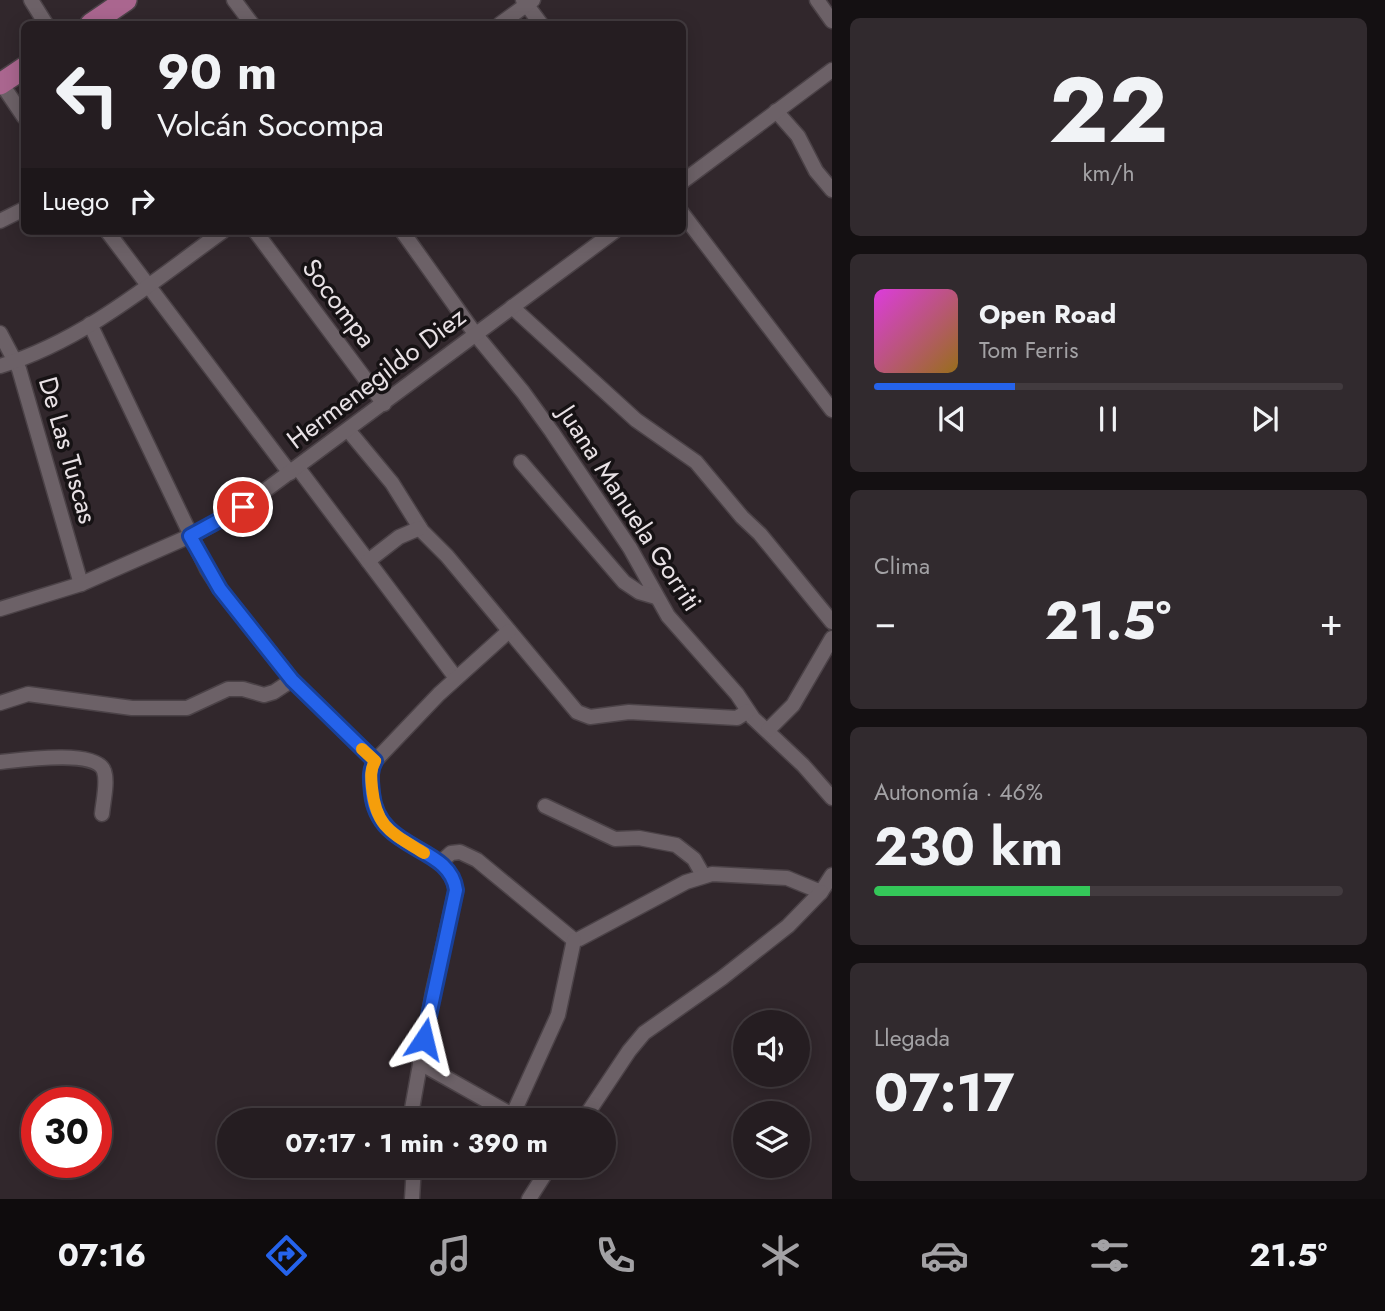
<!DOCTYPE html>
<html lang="es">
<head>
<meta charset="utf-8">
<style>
	body { margin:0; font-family:Jost,sans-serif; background:#312a2e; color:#f1f3f6; height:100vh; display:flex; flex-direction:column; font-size:26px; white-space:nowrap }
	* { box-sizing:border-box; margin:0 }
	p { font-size:23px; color:#a3a2a5 }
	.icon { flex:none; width:38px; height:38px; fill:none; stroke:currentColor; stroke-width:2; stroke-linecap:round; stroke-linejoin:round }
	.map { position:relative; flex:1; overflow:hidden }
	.sheet { display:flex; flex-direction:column; gap:18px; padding:18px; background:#141012; width:553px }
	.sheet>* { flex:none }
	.guide { position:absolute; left:21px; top:21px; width:665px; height:214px; border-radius:10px; box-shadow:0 4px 18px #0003,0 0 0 2px #423b3f; background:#251d21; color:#f1f3f6; overflow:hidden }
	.controls { position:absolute; left:733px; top:1010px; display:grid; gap:14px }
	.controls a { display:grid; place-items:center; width:77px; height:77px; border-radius:50%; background:#251d21; box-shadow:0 4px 18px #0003,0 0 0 2px #423b3f; font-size:35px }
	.speed { position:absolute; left:21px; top:1087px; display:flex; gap:14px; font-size:35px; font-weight:700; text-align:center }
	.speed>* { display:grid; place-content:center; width:91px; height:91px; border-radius:50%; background:#251d21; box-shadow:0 4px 18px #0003,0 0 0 2px #423b3f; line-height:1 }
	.speed .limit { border:10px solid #d22; background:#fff; color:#111 }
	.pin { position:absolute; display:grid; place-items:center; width:60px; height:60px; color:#fff; margin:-30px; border:4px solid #fff; border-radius:50%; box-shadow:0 2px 7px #0007 }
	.me { position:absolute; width:77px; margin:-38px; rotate:10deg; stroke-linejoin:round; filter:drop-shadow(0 0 5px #0008) }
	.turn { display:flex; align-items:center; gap:24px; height:147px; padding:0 21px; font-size:32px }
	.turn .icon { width:91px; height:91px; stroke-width:2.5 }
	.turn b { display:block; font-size:49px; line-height:60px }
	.then { display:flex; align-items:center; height:66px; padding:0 21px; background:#0003; gap:14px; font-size:26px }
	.big { font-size:52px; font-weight:700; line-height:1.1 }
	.sheet .widget { flex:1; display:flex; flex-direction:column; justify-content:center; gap:10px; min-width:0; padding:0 24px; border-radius:10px; background:#312a2e }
	.sheet .dial { align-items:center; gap:0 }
	.dial b { font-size:91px; line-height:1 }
	.song { display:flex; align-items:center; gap:21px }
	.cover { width:84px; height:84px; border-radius:10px; background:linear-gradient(135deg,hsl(300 70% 55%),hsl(40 70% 35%)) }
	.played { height:7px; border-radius:4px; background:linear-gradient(90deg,#2563eb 30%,#423b3f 30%) }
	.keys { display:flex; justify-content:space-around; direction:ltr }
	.heat { display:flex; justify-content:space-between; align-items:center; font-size:38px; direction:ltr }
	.charge { height:10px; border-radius:5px; background:linear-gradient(90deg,#34c759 46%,#423b3f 0) }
	.trip { position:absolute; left:217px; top:1108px; width:399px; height:70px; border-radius:35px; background:#251d21; box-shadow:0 4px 18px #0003,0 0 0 2px #423b3f; font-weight:700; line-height:70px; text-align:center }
	.menu { display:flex; height:112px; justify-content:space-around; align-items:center; background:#0f0c0d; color:#a3a2a5 }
	.menu .icon { width:49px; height:49px }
	.menu .on { color:#2563eb }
	.menu b { font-size:32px; color:#f1f3f6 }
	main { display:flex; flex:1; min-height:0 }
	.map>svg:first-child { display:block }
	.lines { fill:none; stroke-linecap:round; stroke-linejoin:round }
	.street-casing { stroke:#4b4247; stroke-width:17 }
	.primary-casing { stroke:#4b4247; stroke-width:24 }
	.street { stroke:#6c6167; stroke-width:14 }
	.primary { stroke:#aa668f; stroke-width:21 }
	.route-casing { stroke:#184099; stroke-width:18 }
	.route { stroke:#2563eb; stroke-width:12 }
	.slow { stroke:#f59e0b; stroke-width:12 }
	.labels { text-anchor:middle; stroke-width:7; stroke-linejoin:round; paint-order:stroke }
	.street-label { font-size:26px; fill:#e8e1e5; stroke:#161214 }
</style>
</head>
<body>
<main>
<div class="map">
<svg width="832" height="1199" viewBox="0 0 832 1199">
	<rect width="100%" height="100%" fill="#31272c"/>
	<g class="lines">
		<defs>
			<g id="street">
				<path d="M 31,0 L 46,24"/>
				<path d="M 234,0 L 252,24"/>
				<path d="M 523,0 L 541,24"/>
				<path d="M 817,0 L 832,21"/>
				<path d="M 500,24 L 533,0"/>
				<path d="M 1,83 L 24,117"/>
				<path d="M 776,111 L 798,136 L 816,171 L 832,190"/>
				<path d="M 682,182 L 832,70"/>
				<path d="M 682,213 L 832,410"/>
				<path d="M 0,221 L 24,209"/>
				<path d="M 107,231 L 290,473"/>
				<path d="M 255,231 L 384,404"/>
				<path d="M 402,231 L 476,335 L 523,392 L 552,432 L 630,548 L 668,616 L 737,694 L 753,718 L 803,765 L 832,798"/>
				<path d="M 512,307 L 636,420 L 696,462 L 742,517 L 760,534 L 832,622"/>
				<path d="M 90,324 L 207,569 L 220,589 L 292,680 L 375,761 C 369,771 371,781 372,793 C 378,853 449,843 456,890 L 433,992 L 410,1120"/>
				<path d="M 0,333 L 19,369 L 81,584"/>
				<path d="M 0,366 C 83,341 154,281 223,231"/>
				<path d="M 348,430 L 392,483 L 422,531 L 447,556 L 577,712 L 590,717 L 629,712 L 737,718 L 748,711"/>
				<path d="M 521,462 L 624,582 L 639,592 L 656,597"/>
				<path d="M 298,468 L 456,678"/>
				<path d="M 368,561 L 399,537 L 420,528"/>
				<path d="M 0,609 L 81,584 L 190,536 L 236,512 L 615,231"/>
				<path d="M 0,703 L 28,694 L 132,708 L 187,708 L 228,689 L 243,689 L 264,695 L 274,692 L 292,680"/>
				<path d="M 768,730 L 793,705 L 832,638"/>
				<path d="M 375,761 L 439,694 L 509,631"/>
				<path d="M 0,762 C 19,760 97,749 104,771 C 108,782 103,802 102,814"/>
				<path d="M 545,806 L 615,839 L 639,838 L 676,845 L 694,859 L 703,875"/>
				<path d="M 440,863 L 451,853 L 460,852 L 477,860 L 574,940 L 579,939 L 686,882 L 712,874 L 787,878 L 821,892 L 832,875"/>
				<path d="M 420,1063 L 521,1120"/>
				<path d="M 513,1114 L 558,1015 L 574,940"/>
				<path d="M 583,1120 L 629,1051 L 644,1033 L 722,978 L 788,926 L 821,892"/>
				<path d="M 412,1199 L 414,1166"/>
				<path d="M 529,1199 L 550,1166"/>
			</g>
			<g id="primary">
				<path d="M 91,24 L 126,0"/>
				<path d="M 0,84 L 24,68"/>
			</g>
		</defs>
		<use href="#street" class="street-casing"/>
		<use href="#primary" class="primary-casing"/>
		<use href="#street" class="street"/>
		<use href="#primary" class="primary"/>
	</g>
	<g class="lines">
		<defs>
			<path id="route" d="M 243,507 L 190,536 L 220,589 L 292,680 L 375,761 C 369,772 371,781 372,793 C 378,853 450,844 456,890 L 424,1039"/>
		</defs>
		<use href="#route" class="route-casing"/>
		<use href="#route" class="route"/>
		<path class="slow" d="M 362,749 L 375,761 C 370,770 371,778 372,788 C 376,828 392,833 424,853"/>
	</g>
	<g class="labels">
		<g class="street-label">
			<text transform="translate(339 303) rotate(53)" y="9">Socompa</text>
			<text transform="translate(376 378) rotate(-37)" y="9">Hermenegildo Diez</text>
			<text transform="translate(68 450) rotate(74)" y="9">De Las Tuscas</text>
			<text transform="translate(630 508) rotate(57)" y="9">Juana Manuela Gorriti</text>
		</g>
	</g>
</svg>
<div class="controls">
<a><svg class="icon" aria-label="sound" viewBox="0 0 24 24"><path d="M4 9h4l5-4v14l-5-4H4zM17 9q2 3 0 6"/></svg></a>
<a><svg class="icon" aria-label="layers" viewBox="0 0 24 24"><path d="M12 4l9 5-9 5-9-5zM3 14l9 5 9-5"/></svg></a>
</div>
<div class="speed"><div class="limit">30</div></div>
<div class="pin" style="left:243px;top:507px;background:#d93025"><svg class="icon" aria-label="arrive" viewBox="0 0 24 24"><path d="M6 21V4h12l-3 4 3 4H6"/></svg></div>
<svg class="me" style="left:424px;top:1039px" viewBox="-20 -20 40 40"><path d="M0-17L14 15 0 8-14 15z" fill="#2563eb" stroke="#fff" stroke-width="4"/></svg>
<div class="trip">07:17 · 1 min · 390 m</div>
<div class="guide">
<div class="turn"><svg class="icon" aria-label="left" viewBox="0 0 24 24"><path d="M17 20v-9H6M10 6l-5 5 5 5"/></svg><div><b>90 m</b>Volcán Socompa</div></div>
<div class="then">Luego<svg class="icon" aria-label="right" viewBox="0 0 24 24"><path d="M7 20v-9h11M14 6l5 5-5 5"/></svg></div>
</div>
</div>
<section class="sheet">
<div class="widget dial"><b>22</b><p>km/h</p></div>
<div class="widget">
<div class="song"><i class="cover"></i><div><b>Open Road</b><p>Tom Ferris</p></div></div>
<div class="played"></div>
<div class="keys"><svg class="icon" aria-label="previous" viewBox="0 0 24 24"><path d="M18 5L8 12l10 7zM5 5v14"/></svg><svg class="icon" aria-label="pause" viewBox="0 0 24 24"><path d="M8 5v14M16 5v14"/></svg><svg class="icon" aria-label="next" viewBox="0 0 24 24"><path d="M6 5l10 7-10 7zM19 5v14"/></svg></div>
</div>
<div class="widget"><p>Clima</p>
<div class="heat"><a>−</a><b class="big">21.5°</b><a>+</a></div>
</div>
<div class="widget"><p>Autonomía · 46%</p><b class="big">230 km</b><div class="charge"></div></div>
<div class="widget"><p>Llegada</p><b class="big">07:17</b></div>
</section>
</main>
<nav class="menu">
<b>07:16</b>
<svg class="icon on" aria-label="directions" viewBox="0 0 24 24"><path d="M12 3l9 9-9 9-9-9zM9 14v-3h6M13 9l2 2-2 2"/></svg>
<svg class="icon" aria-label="music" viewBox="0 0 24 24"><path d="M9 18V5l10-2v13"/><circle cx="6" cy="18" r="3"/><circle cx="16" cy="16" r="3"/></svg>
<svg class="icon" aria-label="phone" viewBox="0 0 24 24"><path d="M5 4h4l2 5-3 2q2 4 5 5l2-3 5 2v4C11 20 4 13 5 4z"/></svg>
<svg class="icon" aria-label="climate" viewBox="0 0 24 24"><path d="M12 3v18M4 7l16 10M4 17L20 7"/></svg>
<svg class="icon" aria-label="car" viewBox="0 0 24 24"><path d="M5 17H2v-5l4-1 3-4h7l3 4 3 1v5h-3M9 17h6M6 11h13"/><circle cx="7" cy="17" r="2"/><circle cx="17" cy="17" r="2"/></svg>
<svg class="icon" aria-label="filters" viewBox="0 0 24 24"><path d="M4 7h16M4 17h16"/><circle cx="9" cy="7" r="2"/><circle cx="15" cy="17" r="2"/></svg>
<b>21.5°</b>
</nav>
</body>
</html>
